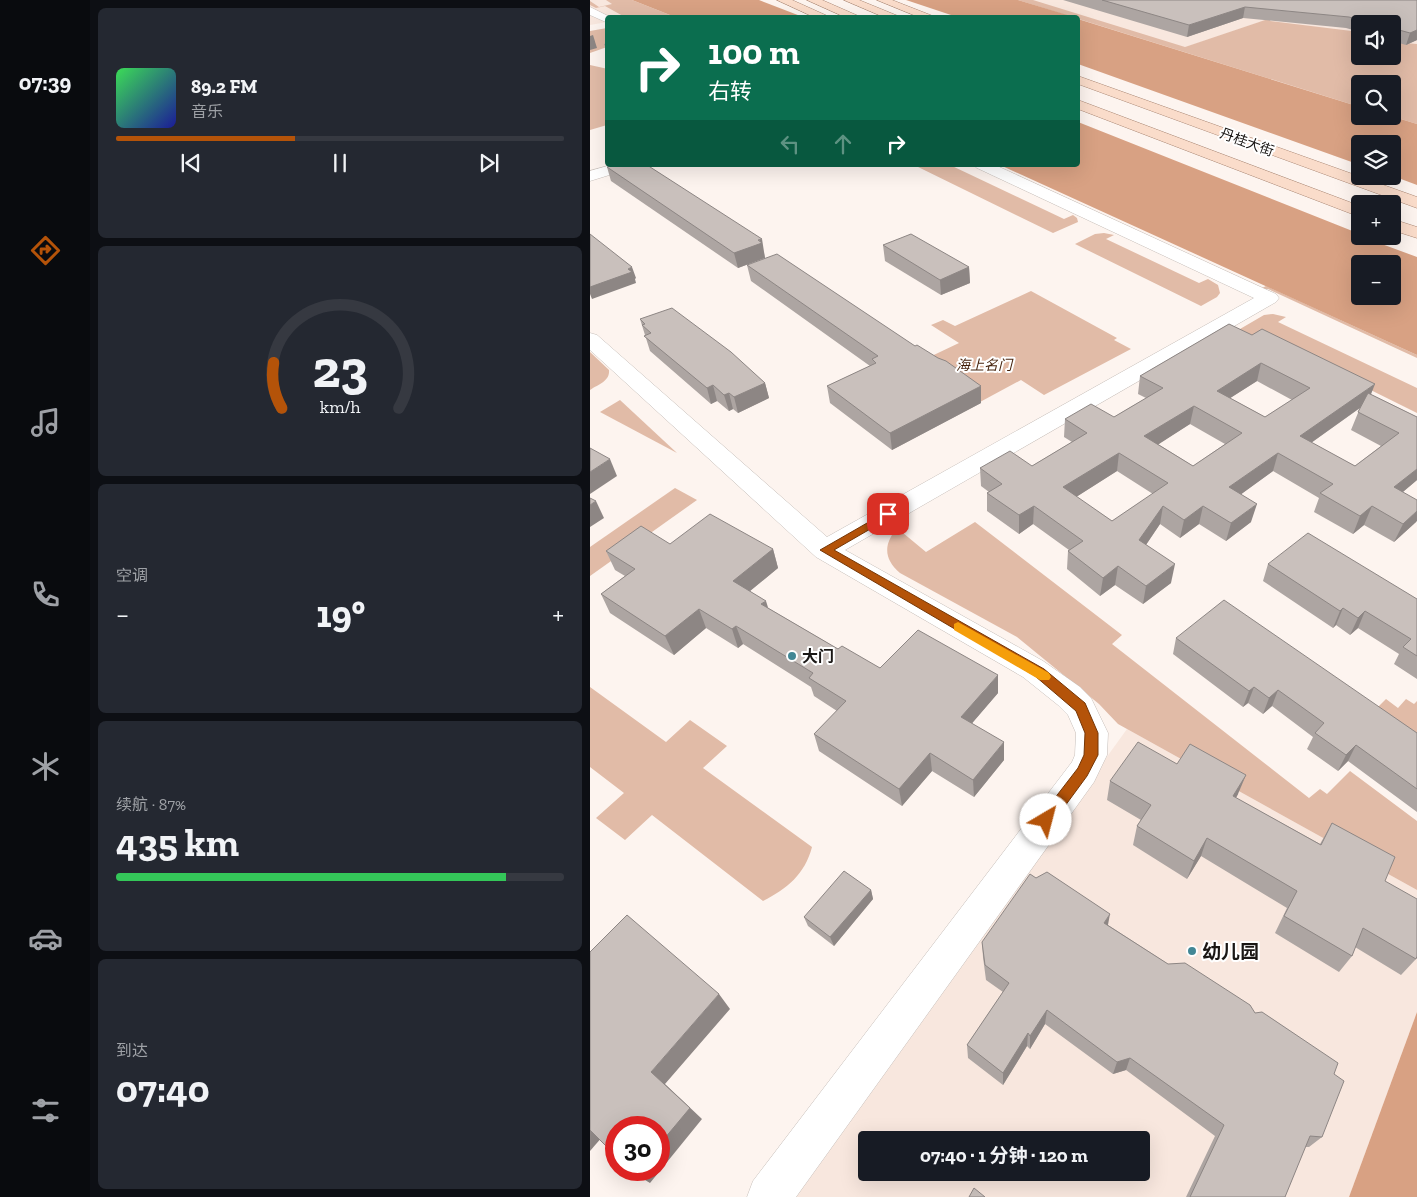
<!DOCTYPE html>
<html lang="zh">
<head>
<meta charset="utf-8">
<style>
	body { margin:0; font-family:"Zilla Slab","Noto Sans SC",serif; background:#242831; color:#f1f3f6; height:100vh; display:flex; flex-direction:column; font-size:19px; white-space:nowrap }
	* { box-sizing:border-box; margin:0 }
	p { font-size:16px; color:#9ea1a6 }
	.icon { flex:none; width:28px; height:28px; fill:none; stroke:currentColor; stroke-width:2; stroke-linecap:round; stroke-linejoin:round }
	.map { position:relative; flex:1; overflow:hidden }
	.drawer { display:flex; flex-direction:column; gap:8px; padding:8px; background:#0d0f14; width:500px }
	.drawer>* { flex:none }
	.top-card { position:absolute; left:15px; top:15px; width:475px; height:152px; border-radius:5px; box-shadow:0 5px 20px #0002; background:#0b6e4f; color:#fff; overflow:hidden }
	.tools { position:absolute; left:761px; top:15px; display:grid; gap:10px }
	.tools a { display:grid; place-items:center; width:50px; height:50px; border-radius:5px; background:#171b24; box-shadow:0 5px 20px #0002; font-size:25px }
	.speed { position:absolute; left:15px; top:1116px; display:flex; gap:10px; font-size:25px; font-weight:700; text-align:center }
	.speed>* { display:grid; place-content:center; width:65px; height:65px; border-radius:50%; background:#171b24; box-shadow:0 5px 20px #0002; line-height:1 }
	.speed .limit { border:8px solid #d22; background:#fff; color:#111 }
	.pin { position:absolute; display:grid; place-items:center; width:42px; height:42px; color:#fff; margin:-21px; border-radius:10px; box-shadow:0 2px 8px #0006 }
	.me { position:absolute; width:55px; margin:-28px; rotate:37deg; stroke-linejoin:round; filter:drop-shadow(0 0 4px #0008) }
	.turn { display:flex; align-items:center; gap:18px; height:105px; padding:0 20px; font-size:22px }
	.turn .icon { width:65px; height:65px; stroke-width:2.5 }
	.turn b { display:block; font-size:35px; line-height:42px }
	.lanes { display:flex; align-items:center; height:48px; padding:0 20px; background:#0003; justify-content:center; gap:25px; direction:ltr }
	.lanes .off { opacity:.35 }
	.big { font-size:38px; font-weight:700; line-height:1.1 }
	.drawer .card { flex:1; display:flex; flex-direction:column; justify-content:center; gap:8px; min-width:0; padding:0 18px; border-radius:8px; background:#242831 }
	.drawer .dial { align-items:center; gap:0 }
	.dial svg { height:130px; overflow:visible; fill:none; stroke:#363941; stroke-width:7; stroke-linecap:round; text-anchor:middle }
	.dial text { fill:#f1f3f6; stroke:none }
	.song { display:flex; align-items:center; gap:15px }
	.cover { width:60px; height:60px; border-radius:8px; background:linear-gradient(135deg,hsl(130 70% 55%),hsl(240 70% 35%)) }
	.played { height:5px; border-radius:2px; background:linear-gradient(90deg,#b45309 40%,#363941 40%) }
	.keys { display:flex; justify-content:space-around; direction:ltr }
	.heat { display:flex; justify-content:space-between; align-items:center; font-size:28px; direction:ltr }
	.charge { height:8px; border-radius:4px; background:linear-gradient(90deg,#34c759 87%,#363941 0) }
	.trip { position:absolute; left:268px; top:1131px; width:292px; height:50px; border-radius:5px; background:#171b24; box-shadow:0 5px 20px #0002; font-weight:700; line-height:50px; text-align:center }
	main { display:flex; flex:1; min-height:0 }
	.menu { display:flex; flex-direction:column; width:90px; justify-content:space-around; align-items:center; background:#090b0e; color:#9ea1a6 }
	.menu .icon { width:35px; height:35px }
	.menu .current { color:#b45309 }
	.menu b { font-size:22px; color:#f1f3f6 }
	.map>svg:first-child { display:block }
	.built { fill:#f8e7de; fill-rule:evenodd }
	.green { fill:#e1bba7 }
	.forest { fill:#d8a183; fill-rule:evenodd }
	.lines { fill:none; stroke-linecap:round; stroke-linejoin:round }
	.minor-casing { stroke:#c6beb9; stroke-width:1 }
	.primary-casing { stroke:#aa8774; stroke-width:1 }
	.minor { fill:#fff; fill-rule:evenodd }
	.primary { fill:#fadcca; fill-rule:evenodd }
	.wall { fill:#ada5a2; fill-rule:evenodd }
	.shaded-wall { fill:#8d8684 }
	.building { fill:#c9c0bc; stroke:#8d8684; fill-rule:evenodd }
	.route { fill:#b45309; stroke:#753606 }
	.slow { fill:#f59e0b }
	.poi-dot { fill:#428795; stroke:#fff; stroke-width:2 }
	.labels { text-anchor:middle; stroke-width:4; stroke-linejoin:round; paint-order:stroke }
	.far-street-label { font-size:14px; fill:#1a1715; stroke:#fff }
	.far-park-label { font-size:14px; font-style:italic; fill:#431f08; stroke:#fff }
	.poi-label { font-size:16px; font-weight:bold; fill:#1a1715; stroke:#fff; text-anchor:start }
	.near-poi-label { font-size:19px; font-weight:bold; fill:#1a1715; stroke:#fff; text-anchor:start }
</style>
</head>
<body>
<main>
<nav class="menu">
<b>07:39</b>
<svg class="icon current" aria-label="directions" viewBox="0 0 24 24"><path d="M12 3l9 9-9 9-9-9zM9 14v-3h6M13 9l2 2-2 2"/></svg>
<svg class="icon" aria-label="music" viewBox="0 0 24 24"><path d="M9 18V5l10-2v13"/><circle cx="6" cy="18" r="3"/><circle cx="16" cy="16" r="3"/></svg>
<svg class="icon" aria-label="phone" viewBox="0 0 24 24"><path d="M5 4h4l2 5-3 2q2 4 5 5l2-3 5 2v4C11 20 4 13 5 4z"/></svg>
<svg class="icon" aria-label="climate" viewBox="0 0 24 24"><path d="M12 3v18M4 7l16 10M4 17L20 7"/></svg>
<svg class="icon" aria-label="car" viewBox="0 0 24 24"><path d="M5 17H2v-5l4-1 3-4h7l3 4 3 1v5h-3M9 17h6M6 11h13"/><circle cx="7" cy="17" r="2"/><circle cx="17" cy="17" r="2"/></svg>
<svg class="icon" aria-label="filters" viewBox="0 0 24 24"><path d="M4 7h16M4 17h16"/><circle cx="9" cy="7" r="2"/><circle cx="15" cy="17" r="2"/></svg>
</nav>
<section class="drawer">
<div class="card">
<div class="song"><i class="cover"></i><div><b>89.2 FM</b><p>音乐</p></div></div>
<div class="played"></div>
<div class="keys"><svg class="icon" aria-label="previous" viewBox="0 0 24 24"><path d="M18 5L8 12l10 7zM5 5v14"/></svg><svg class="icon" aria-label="pause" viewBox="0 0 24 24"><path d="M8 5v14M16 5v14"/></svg><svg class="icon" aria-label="next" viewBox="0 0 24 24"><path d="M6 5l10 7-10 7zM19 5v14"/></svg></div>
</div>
<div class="card dial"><svg viewBox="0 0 100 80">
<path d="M14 69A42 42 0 1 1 86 69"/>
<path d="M14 69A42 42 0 0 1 9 41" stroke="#b45309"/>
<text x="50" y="56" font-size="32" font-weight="700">23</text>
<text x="50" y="72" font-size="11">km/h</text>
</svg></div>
<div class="card"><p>空调</p>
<div class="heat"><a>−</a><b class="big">19°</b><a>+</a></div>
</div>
<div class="card"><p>续航 · 87%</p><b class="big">435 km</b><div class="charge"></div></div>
<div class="card"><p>到达</p><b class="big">07:40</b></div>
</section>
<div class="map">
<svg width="827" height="1197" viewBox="0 0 827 1197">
	<rect width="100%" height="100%" fill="#fdf4ef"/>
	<g class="built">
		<path d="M 0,0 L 42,0 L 39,17 L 18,18 L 17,22 L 0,25 Z"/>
		<path d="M 428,0 L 827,0 L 827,44 L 803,43 L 802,24 L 770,24 L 770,40 L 670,22 L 587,50 Z"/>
		<path d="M 537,729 L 827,890 L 827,1012 L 759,1197 L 199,1197 ZM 276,1140 L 551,1140 L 551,1172 L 276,1172 Z"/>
	</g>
	<g class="green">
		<path d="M 16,0 L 42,0 L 85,17 L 28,17 L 33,16 L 15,6 L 6,8 L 0,5 L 0,1 L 9,7 L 22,4 Z"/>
		<path d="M 428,0 L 443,0 L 595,47 L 681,18 L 680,21 L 770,32 L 770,56 L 802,56 L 803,42 L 827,44 L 827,124 L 801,116 L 802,84 L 770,84 L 770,107 Z"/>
		<path d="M 17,28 L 17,47 L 0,53 L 0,31 Z"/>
		<path d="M 0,65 L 18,69 L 17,125 L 0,130 Z"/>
		<path d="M 324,165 L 360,165 L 474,219 L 483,215 L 487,218 L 488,222 L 463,233 Z"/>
		<path d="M 514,233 L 524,235 L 516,239 L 609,283 L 618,279 L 628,285 L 630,293 L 627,297 L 611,306 L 485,244 L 505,234 Z"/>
		<path d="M 676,286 L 827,355 L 827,358 L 678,289 L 670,289 Z"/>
		<path d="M 441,291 L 527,338 L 524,340 L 541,349 L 454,395 L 431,380 L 390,402 L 329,362 L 369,343 L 341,325 L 353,320 L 365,326 Z"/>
		<path d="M 683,314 L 696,317 L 688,322 L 827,388 L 827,413 L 688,344 L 638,336 L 674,315 Z"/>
		<path d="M 0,352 L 19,370 C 20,381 9,384 0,390 Z"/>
		<path d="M 30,400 L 87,453 L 10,412 Z"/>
		<path d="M 85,488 L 107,500 L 0,576 L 0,547 Z"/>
		<path d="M 385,522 L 532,635 L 522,644 L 719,798 L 730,789 L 737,794 L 760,771 L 827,821 L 827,890 L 528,724 L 509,704 L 427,637 L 310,573 C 294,559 293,545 307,528 L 336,552 Z"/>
		<path d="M 0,687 L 76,742 L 100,720 L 137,746 L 113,768 L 222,847 C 215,874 197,889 173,901 L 62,815 L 35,840 L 6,818 L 34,793 L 0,767 Z"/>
		<path d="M 796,699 L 808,708 L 816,699 L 824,704 L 827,701 L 827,748 L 780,715 Z"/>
	</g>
	<g class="forest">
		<path d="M 42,0 L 169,0 L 213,17 L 85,17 Z"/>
		<path d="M 316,0 L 428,0 L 484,17 L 367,17 Z"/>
		<path d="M 488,19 L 770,107 L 770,116 L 801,116 L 827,124 L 827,185 L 803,176 L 802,144 L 770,144 L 770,165 L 488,64 Z"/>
		<path d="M 488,122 L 770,234 L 770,236 L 827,257 L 827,355 L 410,165 L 488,165 ZM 770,264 L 802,264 L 802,296 L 770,296 Z"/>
		<path d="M 827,1012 L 827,1197 L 759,1197 Z"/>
	</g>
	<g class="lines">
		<defs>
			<g id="minor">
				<path d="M 0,7 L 22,18 L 18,18 L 18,23 L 0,15 Z"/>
				<path d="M 21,165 L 45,165 L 42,168 L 0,181 L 0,171 Z"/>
				<path d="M 384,165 L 405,165 L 686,294 L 689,298 L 686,302 L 255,550 L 453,661 L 490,687 L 501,698 L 518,733 L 517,755 L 504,782 L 206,1197 L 157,1197 L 163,1181 L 482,762 L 485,755 L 486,733 L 478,715 L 468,705 L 433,677 L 226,557 L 0,350 L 0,333 L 7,335 L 237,537 L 664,298 L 387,168 Z"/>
			</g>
			<g id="primary">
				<path d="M 187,0 L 202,0 L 242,18 L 226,18 Z"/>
				<path d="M 217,0 L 232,0 L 273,18 L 257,18 Z"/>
				<path d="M 254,0 L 269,0 L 313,18 L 296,18 Z"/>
				<path d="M 287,0 L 302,0 L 348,18 L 331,18 Z"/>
				<path d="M 488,76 L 827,197 L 827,208 L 488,84 Z"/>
				<path d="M 488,100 L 770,206 L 770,217 L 488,109 Z"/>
				<path d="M 802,219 L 827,227 L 827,238 L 802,230 Z"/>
			</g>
		</defs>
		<use href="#minor" class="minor-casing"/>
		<use href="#primary" class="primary-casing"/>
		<use href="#minor" class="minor"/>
		<use href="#primary" class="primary"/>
	</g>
	<g class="wall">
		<path d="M 473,0 L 827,0 L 827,40 L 816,45 L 802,41 L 802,24 L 770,24 L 770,32 L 756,28 L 653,18 L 597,37 Z"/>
		<path d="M 18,43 L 18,53 L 14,44 Z"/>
		<path d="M 17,167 L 174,253 L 175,258 L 148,268 L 21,181 Z"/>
		<path d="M 293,245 L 379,267 L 380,283 L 351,295 L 295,261 Z"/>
		<path d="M 157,265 L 391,403 L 302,450 L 240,403 L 237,386 L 280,366 L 161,281 Z"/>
		<path d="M 50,319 L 175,383 L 179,398 L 148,413 L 143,409 L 139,411 L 127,401 L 121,404 L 60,351 Z"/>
		<path d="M 639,324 L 827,417 L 827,480 L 813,492 L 826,522 L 804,542 L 774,525 L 763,534 L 724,512 L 729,498 L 683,471 L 651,494 L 661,522 L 636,541 L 609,524 L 590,538 L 570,524 L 556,545 L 581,583 L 553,604 L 525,585 L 510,596 L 477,569 L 478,551 L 479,550 L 443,524 L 429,534 L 397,511 L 397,493 L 399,492 L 391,486 L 390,468 L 442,466 L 482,442 L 474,437 L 475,419 L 524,417 L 556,398 L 548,394 L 550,376 ZM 667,381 L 702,400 L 675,417 L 640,398 ZM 770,408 L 761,430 L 791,446 L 765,466 L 721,443 ZM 600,424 L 635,444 L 603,466 L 568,444 ZM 527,471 L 563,494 L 522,521 L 486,497 Z"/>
		<path d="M 80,544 L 183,549 L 188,568 L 160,591 L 178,608 L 248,649 L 290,668 L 408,693 L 382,723 L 414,760 L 384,797 L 342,771 L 312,806 L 229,751 L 224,734 L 247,711 L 224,696 L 221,687 L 153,644 L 148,648 L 116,628 L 84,655 L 20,613 L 11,594 L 35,576 L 25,570 L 16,551 Z"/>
		<path d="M 678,564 L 827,599 L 827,679 L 804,664 L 809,654 L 768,628 L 760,635 L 746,625 L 743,628 L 673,581 Z"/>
		<path d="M 586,638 L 827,733 L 827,812 L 758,761 L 748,771 L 717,749 L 723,737 L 682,706 L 673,714 L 658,703 L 653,707 L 583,654 Z"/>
		<path d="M 587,764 L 648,794 L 646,798 L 730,844 L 742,823 L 795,881 L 826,959 L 811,975 L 765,947 L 762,956 L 749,972 L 685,933 L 697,908 L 611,856 L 597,879 L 543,845 L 547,826 L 551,820 L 517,800 L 520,781 Z"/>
		<path d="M 281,890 L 283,899 L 244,946 L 218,926 L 214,917 Z"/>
		<path d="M 518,925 L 578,964 L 665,1013 L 744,1074 L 732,1137 L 719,1147 L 715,1147 L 695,1197 L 596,1197 L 625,1136 L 536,1070 L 523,1074 L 455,1024 L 440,1049 L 437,1046 L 413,1085 L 378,1058 L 377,1045 L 413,992 L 396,980 L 393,957 L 392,942 Z"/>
	</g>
	<g class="shaded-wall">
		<path d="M 655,7 L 653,18 L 597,37 L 599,25 Z"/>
		<path d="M 827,30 L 827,40 L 816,45 L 820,33 Z"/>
		<path d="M 3,35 L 7,48 L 0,50 L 0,36 Z"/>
		<path d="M 172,239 L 175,258 L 148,268 L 144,253 Z"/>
		<path d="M 42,267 L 46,278 L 45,279 L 46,283 L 2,299 L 0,294 L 0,287 Z"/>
		<path d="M 379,267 L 380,283 L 351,295 L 350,280 Z"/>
		<path d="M 671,363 L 667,381 L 623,409 L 627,391 Z"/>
		<path d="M 175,383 L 179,398 L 148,413 L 144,397 Z"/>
		<path d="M 785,384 L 778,402 L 704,455 L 710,436 Z"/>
		<path d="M 123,385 L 127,401 L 121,404 L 117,388 Z"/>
		<path d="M 391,386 L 391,403 L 302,450 L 300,433 Z"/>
		<path d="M 139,393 L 143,409 L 139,411 L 134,395 Z"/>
		<path d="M 604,406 L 600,424 L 552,455 L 554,436 Z"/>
		<path d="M 529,453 L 527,471 L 472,506 L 473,487 Z"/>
		<path d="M 688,453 L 683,471 L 635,506 L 639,487 Z"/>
		<path d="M 20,459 L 27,476 L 0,494 L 0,472 Z"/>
		<path d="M 827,469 L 827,480 L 796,506 L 804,487 Z"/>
		<path d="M 6,501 L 14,518 L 0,527 L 0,505 Z"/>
		<path d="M 667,504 L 661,522 L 636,541 L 641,523 Z"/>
		<path d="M 444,506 L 443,524 L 429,534 L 429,515 Z"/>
		<path d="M 573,506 L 570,524 L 547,558 L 549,540 Z"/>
		<path d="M 613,506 L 609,524 L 590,538 L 594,520 Z"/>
		<path d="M 782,506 L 774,525 L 763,534 L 770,516 Z"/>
		<path d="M 827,511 L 827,521 L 826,522 L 804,542 L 813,524 Z"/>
		<path d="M 183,549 L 188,568 L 149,600 L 143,581 Z"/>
		<path d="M 585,564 L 581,583 L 553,604 L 556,586 Z"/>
		<path d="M 528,566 L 525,585 L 510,596 L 513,578 Z"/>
		<path d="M 176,601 L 182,620 L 171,604 Z"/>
		<path d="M 753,608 L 746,625 L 743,628 L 750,611 Z"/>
		<path d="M 109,609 L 116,628 L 84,655 L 75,636 Z"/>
		<path d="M 775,611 L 768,628 L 760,635 L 768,618 Z"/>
		<path d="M 146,626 L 153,644 L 148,648 L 142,629 Z"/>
		<path d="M 408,675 L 408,693 L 372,735 L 371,717 Z"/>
		<path d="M 664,687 L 658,703 L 653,707 L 659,691 Z"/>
		<path d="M 688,690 L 682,706 L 673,714 L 679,698 Z"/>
		<path d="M 414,742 L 414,760 L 384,797 L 383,780 Z"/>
		<path d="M 766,745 L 758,761 L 748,771 L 756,755 Z"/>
		<path d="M 340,753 L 342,771 L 312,806 L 309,789 Z"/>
		<path d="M 656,775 L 648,794 L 636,815 L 643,796 Z"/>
		<path d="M 617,838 L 611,856 L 597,879 L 604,861 Z"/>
		<path d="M 281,890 L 283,899 L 244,946 L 240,937 Z"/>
		<path d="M 520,914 L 517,930 L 514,923 Z"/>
		<path d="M 129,994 L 140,1009 L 75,1084 L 112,1119 L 60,1183 L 45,1174 L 48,1170 L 69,1170 L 69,1145 L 61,1072 Z"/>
		<path d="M 457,1010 L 455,1024 L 440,1049 L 440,1036 Z"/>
		<path d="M 438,1033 L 437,1046 L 413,1085 L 413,1073 Z"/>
		<path d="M 540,1058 L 536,1070 L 523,1074 L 527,1062 Z"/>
		<path d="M 0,1128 L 13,1136 L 0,1151 Z"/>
	</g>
	<g class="building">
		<path d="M 512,0 L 827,0 L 827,30 L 820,33 L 802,28 L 802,24 L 786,24 L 759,17 L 655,7 L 599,25 Z"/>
		<path d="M 24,165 L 57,165 L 172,239 L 168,240 L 172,243 L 144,253 L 17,167 Z"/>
		<path d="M 0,234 L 42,267 L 38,269 L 42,272 L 0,287 Z"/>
		<path d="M 321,234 L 379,267 L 350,280 L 293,245 Z"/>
		<path d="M 187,254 L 325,346 L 327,345 L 348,358 L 356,361 L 391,386 L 300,433 L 237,386 L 286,363 L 282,359 L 288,356 L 157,265 Z"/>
		<path d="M 82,308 L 141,352 L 175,383 L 144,397 L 139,393 L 134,395 L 123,385 L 117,388 L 54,336 L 61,333 L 52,325 L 55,324 L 50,319 Z"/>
		<path d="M 639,324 L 662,335 L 672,329 L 785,384 L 710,436 L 765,466 L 809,433 L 768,412 L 778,393 L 827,417 L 827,469 L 804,487 L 827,500 L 827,511 L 813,524 L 782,506 L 770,516 L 730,493 L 743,484 L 688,453 L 639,487 L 667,504 L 641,523 L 613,506 L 594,520 L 573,506 L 549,540 L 585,564 L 556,586 L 528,566 L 513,578 L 478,551 L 493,541 L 444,506 L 429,515 L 397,493 L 412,484 L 390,468 L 420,451 L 442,466 L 497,433 L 475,419 L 501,404 L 524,417 L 573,388 L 550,376 ZM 671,363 L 720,388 L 675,417 L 627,391 ZM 604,406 L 652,433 L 603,466 L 554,436 ZM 529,453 L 578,483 L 522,521 L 473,487 Z"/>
		<path d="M 0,448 L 20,459 L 0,472 Z"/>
		<path d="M 0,498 L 6,501 L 0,505 Z"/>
		<path d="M 120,514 L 183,549 L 143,581 L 176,601 L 171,604 L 248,649 L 252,646 L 290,668 L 328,630 L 408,675 L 371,717 L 414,742 L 383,780 L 340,753 L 309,789 L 224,734 L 256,701 L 219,678 L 223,673 L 146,626 L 142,629 L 109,609 L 75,636 L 11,594 L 45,569 L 16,551 L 51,526 L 80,544 Z"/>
		<path d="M 718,533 L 827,599 L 827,656 L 813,647 L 821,639 L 775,611 L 768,618 L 753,608 L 750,611 L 678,564 Z"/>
		<path d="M 634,600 L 827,733 L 827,789 L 766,745 L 756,755 L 725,733 L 734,723 L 688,690 L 679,698 L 664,687 L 659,691 L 586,638 Z"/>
		<path d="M 548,742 L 587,764 L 600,744 L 656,775 L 643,796 L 731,845 L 742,823 L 805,857 L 795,881 L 827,899 L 827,956 L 826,959 L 773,928 L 762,956 L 694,916 L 707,891 L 617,838 L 604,861 L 547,826 L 561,805 L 520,781 Z"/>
		<path d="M 254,871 L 281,890 L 240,937 L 214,917 Z"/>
		<path d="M 457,872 L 520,914 L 514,923 L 578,964 L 595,963 L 660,1005 L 665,1013 L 672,1012 L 748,1063 L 744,1074 L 754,1081 L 732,1137 L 720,1136 L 695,1197 L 600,1197 L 634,1125 L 540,1058 L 527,1062 L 457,1010 L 440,1036 L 438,1033 L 413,1073 L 377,1045 L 419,983 L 395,965 L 392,942 L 440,874 L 446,878 Z"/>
		<path d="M 37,915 L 129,994 L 61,1072 L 100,1108 L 69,1145 L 69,1128 L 26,1128 L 26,1156 L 0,1130 L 0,952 Z"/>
		<path d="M 40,1170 L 48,1170 L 45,1174 Z"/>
		<path d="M 384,1188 L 395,1197 L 379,1197 Z"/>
	</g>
	<path class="route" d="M 298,511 L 303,514 L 301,517 L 244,550 L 454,669 L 495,703 L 508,733 L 508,755 L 497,776 L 461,825 L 456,827 L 451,825 L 449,820 L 451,816 L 488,768 L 494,755 L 495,733 L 486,711 L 445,676 L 230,550 Z"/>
	<path class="slow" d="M 368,622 L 459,673 L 461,677 L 459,680 L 450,680 L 364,630 L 364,624 Z"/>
	<g class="poi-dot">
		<circle cx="202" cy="656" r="5"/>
		<circle cx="602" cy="951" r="5"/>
	</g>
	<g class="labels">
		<g class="far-street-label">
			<text transform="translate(657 142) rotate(20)" y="5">丹桂大街</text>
		</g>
		<g class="far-park-label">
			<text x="394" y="370">海上名门</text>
		</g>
		<g class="poi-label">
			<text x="212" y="662">大门</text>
		</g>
		<g class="near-poi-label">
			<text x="612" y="958">幼儿园</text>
		</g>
	</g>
</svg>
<div class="tools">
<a><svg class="icon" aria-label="sound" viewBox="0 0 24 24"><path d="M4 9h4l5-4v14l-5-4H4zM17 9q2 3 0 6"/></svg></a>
<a><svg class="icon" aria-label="search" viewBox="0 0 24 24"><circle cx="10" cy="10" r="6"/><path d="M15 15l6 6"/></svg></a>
<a><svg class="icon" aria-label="layers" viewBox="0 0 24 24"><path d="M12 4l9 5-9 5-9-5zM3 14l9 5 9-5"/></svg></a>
<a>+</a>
<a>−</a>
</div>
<div class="speed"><div class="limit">30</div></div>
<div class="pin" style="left:298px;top:514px;background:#d93025"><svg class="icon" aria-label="arrive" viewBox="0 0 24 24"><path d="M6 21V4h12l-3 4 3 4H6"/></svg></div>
<svg class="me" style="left:456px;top:820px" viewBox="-20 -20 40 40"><circle r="19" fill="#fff"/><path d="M0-13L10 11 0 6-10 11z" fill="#b45309"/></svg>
<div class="trip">07:40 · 1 分钟 · 120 m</div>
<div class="top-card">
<div class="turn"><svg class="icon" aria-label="right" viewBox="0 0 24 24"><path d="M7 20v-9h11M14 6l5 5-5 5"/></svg><div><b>100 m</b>右转</div></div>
<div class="lanes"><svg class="icon off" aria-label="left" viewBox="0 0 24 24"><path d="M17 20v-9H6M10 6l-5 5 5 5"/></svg><svg class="icon off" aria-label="ahead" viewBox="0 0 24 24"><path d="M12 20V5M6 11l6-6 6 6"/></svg><svg class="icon" aria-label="right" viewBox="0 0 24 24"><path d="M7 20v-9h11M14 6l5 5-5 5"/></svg></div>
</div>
</div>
</main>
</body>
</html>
